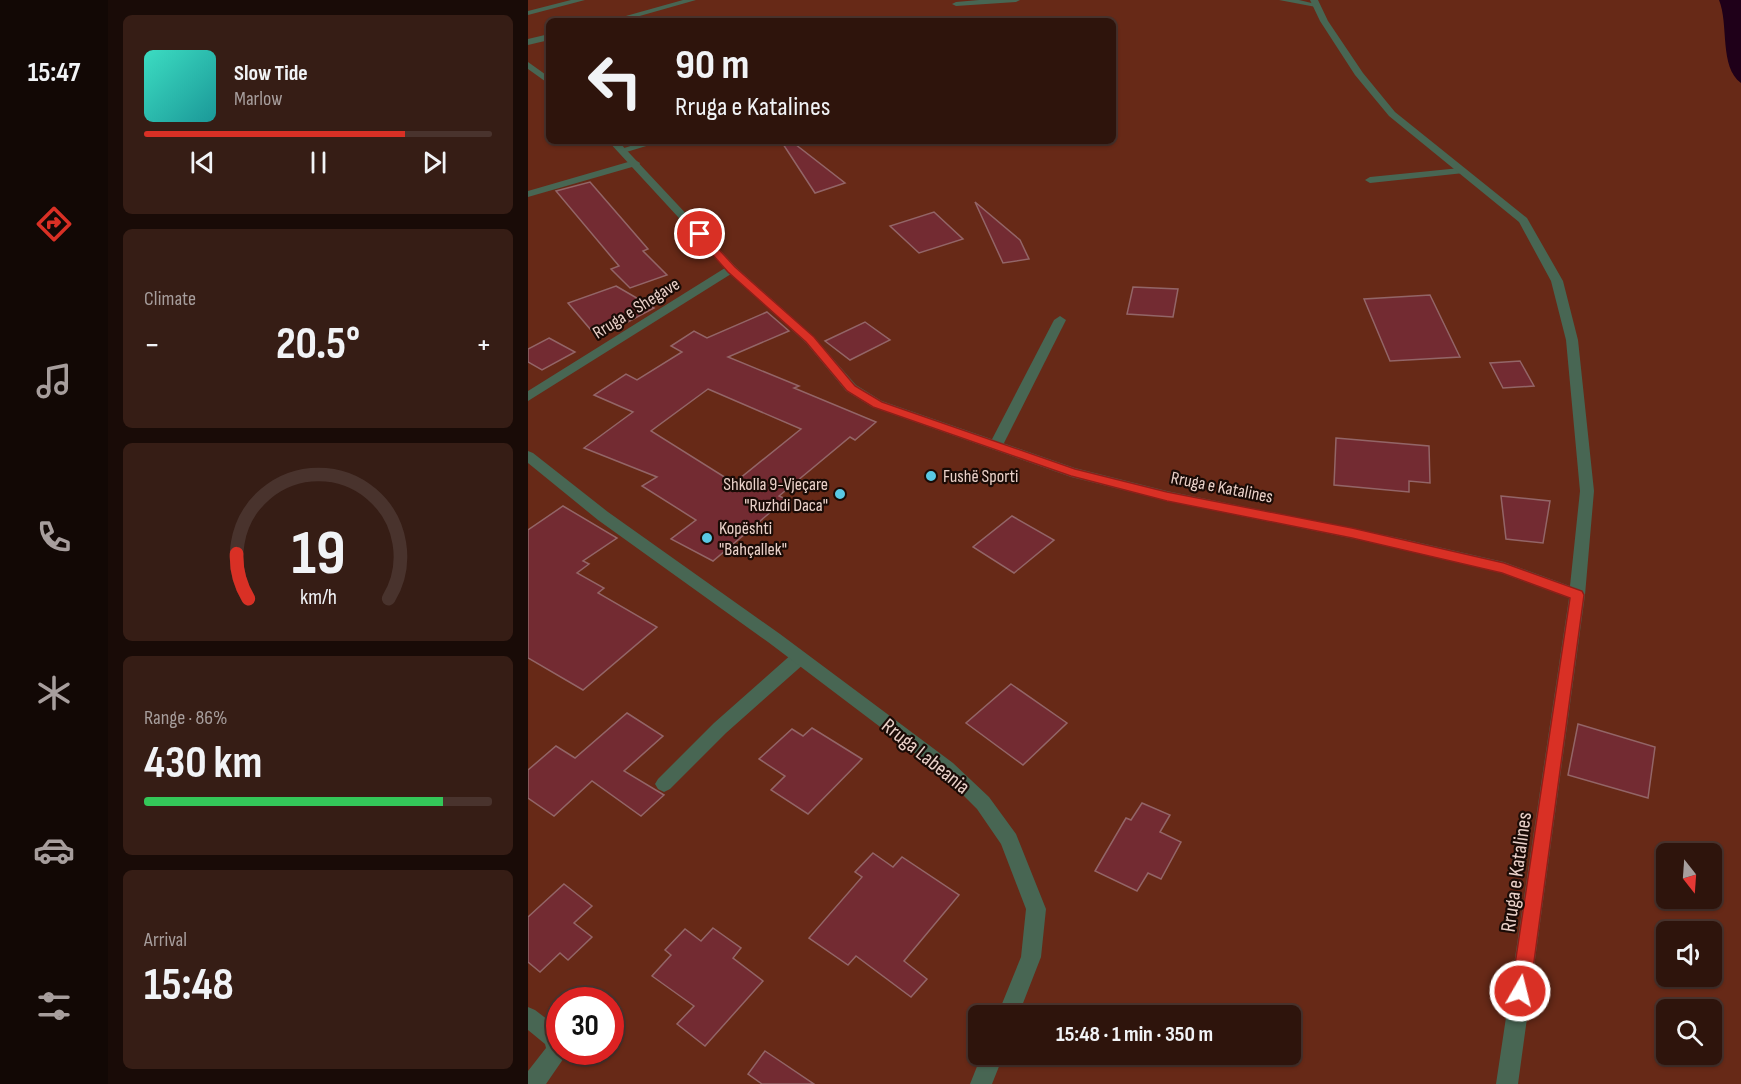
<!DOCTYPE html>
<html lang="en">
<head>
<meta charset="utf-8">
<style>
	body { margin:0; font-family:"Sofia Sans Condensed",sans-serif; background:#361d15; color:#f1f3f6; height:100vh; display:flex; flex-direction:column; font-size:22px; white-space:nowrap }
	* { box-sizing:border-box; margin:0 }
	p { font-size:20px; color:#a79e9d }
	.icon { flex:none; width:33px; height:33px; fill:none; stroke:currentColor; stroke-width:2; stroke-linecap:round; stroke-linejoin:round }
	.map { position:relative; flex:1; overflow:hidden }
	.panel { display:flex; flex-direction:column; gap:15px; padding:15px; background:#190b07; width:420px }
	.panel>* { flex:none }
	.hud { position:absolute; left:18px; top:18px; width:570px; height:126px; border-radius:9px; box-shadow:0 2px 4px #0004,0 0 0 2px #49332d; background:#2e140c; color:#f1f3f6; overflow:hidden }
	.needle { width:39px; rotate:163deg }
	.controls { position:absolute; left:1128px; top:843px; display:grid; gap:12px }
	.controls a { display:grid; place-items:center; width:66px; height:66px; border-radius:9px; background:#2e140c; box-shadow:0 2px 4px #0004,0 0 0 2px #49332d; font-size:30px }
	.speed { position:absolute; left:18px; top:987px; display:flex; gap:12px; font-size:30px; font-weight:700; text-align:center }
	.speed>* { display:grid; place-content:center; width:78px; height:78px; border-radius:50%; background:#2e140c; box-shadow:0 2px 4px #0004,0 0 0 2px #49332d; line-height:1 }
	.speed .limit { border:9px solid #d22; background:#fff; color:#111 }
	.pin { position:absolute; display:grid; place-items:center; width:51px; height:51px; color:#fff; margin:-26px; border:3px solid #fff; border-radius:50%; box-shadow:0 2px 6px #0007 }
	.me { position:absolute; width:66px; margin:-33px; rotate:8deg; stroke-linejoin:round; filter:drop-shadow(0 0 4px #0008) }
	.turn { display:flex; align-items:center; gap:21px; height:126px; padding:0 30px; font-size:27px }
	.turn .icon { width:78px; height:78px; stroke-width:2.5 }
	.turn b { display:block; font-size:42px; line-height:51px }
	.big { font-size:45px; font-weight:700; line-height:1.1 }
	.panel .tile { flex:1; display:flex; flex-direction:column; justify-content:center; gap:9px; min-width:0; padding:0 21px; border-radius:9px; background:#361d15 }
	.panel .dial { align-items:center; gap:0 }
	.dial svg { height:156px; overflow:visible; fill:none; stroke:#49332d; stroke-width:7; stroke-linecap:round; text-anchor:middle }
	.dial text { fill:#f1f3f6; stroke:none }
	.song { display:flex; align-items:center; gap:18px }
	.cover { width:72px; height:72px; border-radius:9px; background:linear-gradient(135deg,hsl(170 70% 55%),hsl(180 70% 35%)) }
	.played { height:6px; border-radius:3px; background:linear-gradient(90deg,#d93025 75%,#49332d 75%) }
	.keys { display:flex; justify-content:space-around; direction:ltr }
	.heat { display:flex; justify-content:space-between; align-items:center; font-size:33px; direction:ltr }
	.charge { height:9px; border-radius:4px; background:linear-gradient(90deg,#34c759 86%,#49332d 0) }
	.trip { position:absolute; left:440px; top:1005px; width:333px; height:60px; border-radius:9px; background:#2e140c; box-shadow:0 2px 4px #0004,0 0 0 2px #49332d; font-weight:700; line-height:60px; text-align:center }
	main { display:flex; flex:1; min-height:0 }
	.dock { display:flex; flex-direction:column; width:108px; justify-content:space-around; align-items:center; background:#120805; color:#a79e9d }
	.dock .icon { width:42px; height:42px }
	.dock .current { color:#d93025 }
	.dock b { font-size:27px; color:#f1f3f6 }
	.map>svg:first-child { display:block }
	.green { fill:#672917; fill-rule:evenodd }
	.water { fill:#1f0019 }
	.building { fill:#732b32; stroke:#936567; stroke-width:1.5; fill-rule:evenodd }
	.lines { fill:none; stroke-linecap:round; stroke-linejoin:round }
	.service { fill:#486653; fill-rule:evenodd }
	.minor { fill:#486653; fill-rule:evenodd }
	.route { fill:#d93025; stroke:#8d1f18; stroke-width:1.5 }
	.poi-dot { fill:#59c8e4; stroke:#1a0b06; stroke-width:2 }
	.labels { text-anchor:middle; stroke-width:4.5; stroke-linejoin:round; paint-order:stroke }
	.street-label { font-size:18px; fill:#ead1c9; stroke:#1a0b06 }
	.poi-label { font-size:18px; fill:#ead1c9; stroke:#1a0b06; text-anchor:start }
	.near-street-label { font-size:21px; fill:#ead1c9; stroke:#1a0b06 }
</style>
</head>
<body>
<main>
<nav class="dock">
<b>15:47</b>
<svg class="icon current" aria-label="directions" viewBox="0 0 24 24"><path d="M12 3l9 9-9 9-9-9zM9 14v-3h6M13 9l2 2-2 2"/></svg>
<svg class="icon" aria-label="music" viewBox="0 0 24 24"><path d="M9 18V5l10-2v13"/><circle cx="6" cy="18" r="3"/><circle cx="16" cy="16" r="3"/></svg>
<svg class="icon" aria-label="phone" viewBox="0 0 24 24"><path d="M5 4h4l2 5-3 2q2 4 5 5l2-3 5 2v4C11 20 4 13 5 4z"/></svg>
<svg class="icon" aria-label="climate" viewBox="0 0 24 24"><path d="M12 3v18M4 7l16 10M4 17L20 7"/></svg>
<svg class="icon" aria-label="car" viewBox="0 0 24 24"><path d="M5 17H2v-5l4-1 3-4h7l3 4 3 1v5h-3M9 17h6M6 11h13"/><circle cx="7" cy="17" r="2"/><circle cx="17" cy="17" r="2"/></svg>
<svg class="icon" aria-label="filters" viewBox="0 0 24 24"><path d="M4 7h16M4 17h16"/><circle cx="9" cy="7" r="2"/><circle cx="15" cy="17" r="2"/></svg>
</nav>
<section class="panel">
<div class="tile">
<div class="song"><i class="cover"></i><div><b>Slow Tide</b><p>Marlow</p></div></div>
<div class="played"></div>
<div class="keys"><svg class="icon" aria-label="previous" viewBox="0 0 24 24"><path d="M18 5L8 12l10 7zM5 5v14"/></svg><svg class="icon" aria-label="pause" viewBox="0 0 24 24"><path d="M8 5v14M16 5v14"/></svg><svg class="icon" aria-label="next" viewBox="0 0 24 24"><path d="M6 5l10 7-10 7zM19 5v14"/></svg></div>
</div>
<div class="tile"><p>Climate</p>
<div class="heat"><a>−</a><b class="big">20.5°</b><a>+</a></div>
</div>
<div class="tile dial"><svg viewBox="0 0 100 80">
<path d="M14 69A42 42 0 1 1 86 69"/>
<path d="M14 69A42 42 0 0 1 8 46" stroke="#d93025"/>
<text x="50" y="56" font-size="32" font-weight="700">19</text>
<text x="50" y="72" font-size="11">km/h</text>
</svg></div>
<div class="tile"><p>Range · 86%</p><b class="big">430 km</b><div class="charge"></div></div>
<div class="tile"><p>Arrival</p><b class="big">15:48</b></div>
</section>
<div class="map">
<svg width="1213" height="1084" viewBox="0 0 1213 1084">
	<rect width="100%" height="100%" fill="#3e1b10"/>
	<path class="green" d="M 0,0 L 1213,0 L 1213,1084 L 0,1084 ZM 21,21 L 585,21 L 585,141 L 21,141 ZM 1138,854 L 1184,854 L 1184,898 L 1138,898 ZM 1138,932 L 1184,932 L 1184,976 L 1138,976 ZM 32,1000 L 82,1000 L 82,1052 L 32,1052 ZM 1138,1010 L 1184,1010 L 1184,1054 L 1138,1054 ZM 450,1016 L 762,1016 L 762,1054 L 450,1054 Z"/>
	<path class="water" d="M 1191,0 L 1213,0 L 1213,83 C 1191,67 1201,24 1191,0 Z"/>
	<g class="building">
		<path d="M 253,141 L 263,141 L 317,183 L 287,193 Z"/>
		<path d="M 62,182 L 120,249 L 115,251 L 139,275 L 102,288 L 83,269 L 91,266 L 28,191 Z"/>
		<path d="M 447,202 L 492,240 L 501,259 L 475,263 Z"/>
		<path d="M 406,212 L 435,239 L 391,253 L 362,226 Z"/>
		<path d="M 88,286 L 126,308 L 100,322 L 94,319 L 63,330 L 40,303 Z"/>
		<path d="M 605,287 L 650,289 L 645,317 L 599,314 Z"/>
		<path d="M 902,295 L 932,357 L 862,361 L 836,299 Z"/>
		<path d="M 239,312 L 261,331 L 200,357 L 271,386 L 266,388 L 348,422 L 327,440 L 322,437 L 251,496 L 258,499 L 185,561 L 143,539 L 168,520 L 114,486 L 129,477 L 56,448 L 105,412 L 66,395 L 98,374 L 109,380 L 154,352 L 143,346 L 166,331 L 179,338 ZM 180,389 L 273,429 L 206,483 L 123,431 Z"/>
		<path d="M 337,322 L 362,340 L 322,360 L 297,341 Z"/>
		<path d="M 21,338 L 47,352 L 14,370 L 0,362 L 0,349 Z"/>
		<path d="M 992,361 L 1006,386 L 975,388 L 962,363 Z"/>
		<path d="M 808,438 L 901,446 L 902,483 L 881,481 L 881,492 L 806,485 Z"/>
		<path d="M 973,496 L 1022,501 L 1015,543 L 978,539 Z"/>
		<path d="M 35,506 L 89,538 L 55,561 L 61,564 L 49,573 L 76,588 L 70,593 L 129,627 L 55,690 L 0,658 L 0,530 Z"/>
		<path d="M 484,516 L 526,540 L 486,573 L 445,547 Z"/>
		<path d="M 483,684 L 539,723 L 495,765 L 438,723 Z"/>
		<path d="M 99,713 L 135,736 L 96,771 L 136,795 L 113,816 L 64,781 L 26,816 L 0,798 L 0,770 L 28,746 L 47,758 Z"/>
		<path d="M 1050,724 L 1127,747 L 1120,798 L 1040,775 Z"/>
		<path d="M 284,728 L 334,759 L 280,814 L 243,790 L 257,776 L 231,759 L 264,729 L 275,736 Z"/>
		<path d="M 614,803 L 642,815 L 632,832 L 653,842 L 633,879 L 620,873 L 609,891 L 567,871 L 598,818 L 603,820 Z"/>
		<path d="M 345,853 L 365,867 L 374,857 L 431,895 L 376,961 L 399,979 L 383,997 L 328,956 L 320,965 L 281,938 L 334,877 L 327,872 Z"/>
		<path d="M 36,884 L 64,906 L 46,923 L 64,937 L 40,960 L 32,953 L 12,972 L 0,962 L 0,917 Z"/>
		<path d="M 185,928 L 213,948 L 205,958 L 235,981 L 177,1046 L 149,1024 L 166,1006 L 124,976 L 143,955 L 137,950 L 157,929 L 173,941 Z"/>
		<path d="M 237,1051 L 286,1084 L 234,1084 L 220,1074 Z"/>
	</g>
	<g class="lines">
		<g class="service">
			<path d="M 451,0 L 492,0 L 488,2 L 428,6 L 424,4 L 428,2 Z"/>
			<path d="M 751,0 L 771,0 L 792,5 L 788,7 Z"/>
			<path d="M 118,141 L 135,141 L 95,153 L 90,150 Z"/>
			<path d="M 107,160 L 112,163 L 111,165 L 0,197 L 0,191 Z"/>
			<path d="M 932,168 L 937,171 L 936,173 L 842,183 L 837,180 L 842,177 Z"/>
			<path d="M 532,316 L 538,320 L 475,445 L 473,448 L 463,448 L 461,445 L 526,320 Z"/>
			<path d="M 271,652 L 277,653 L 279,658 L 277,663 L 198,733 L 142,789 L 136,792 L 130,789 L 127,784 L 130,779 L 186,723 L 265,653 Z"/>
			<path d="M 0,1007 L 7,1010 L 32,1029 L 32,1052 L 40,1052 L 18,1084 L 0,1084 L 0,1071 L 18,1048 L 17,1044 L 0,1030 Z"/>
		</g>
		<g class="minor">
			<path d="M 43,0 L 57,0 L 0,15 L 0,11 Z"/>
			<path d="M 155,0 L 168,0 L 94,21 L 80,21 Z"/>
			<path d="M 782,0 L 790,0 L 800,21 L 835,73 L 867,112 L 999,218 L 1035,281 L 1050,340 L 1066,491 L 1057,595 L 990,1084 L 968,1084 L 1041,598 L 973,573 L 871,548 L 639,501 L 543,477 L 344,407 L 318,391 L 278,343 L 203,274 L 0,401 L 0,391 L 197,268 L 80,141 L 90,141 L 208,267 L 286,337 L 328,385 L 354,401 L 547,468 L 639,491 L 871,538 L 976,562 L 1042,586 L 1052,491 L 1038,340 L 1023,281 L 991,222 L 861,116 L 827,75 L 792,21 Z"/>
			<path d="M 21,34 L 21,40 L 0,45 L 0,39 Z"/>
			<path d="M 0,62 L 21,77 L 21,84 L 0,69 Z"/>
			<path d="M 0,451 L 5,453 L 80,512 L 252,634 L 425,763 L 461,797 L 488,834 L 518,909 L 513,957 L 490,1016 L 469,1016 L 493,957 L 498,909 L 473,844 L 449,809 L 413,773 L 240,642 L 70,520 L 0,463 Z"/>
			<path d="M 454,1054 L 476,1054 L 464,1084 L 442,1084 Z"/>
		</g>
	</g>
	<path class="route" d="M 168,232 L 175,232 L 207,267 L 286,337 L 327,386 L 354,402 L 547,469 L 639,492 L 824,528 L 976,563 L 1054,591 L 1056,595 L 1002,991 L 999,997 L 992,1000 L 986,997 L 983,991 L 1042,598 L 974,573 L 824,538 L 639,501 L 543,476 L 345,407 L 319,391 L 278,342 L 200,272 L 168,236 Z"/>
	<g class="poi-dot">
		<circle cx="403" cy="476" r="6"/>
		<circle cx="312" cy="494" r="6"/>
		<circle cx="179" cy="538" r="6"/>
	</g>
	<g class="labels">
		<g class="street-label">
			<text transform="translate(108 308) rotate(-32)" y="6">Rruga e Shegave</text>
			<text transform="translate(694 487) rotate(11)" y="6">Rruga e Katalines</text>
		</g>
		<g class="poi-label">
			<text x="415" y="482">Fushë Sporti</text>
			<text x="300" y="490" text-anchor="end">Shkolla 9-Vjeçare<tspan x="300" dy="21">"Ruzhdi Daca"</tspan></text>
			<text x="191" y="534">Kopështi<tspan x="191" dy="21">"Bahçallek"</tspan></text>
		</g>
		<g class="near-street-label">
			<text transform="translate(398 756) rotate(39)" y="7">Rruga Labeania</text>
			<text transform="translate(988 872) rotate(-82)" y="7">Rruga e Katalines</text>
		</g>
	</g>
</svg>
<div class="controls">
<a><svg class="needle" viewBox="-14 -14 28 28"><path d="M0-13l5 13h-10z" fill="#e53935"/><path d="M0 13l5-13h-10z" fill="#a79e9d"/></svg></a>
<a><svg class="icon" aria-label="sound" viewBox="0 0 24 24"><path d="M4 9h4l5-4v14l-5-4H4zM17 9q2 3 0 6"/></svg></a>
<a><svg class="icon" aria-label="search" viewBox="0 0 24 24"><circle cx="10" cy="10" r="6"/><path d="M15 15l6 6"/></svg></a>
</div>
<div class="speed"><div class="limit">30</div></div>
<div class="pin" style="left:172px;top:234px;background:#d93025"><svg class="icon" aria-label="arrive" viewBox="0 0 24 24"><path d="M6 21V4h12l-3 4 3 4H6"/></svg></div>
<svg class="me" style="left:992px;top:991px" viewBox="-20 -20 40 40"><circle r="17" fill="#d93025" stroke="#fff" stroke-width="3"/><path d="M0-11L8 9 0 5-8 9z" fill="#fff"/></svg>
<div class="trip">15:48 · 1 min · 350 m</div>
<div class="hud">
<div class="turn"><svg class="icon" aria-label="left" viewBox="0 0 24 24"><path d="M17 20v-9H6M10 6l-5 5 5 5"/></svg><div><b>90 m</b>Rruga e Katalines</div></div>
</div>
</div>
</main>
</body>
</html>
